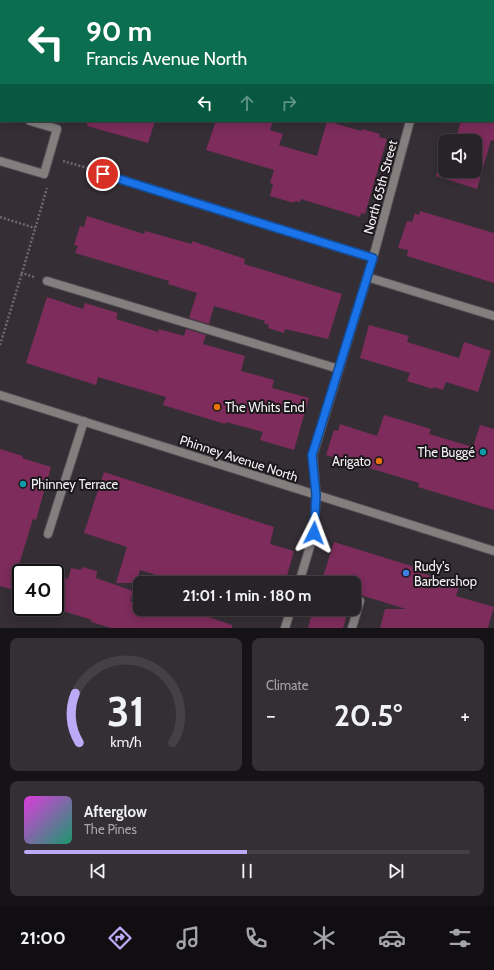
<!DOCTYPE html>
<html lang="en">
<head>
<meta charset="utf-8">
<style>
	body { margin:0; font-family:Cabin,sans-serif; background:#342f34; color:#f1f3f6; height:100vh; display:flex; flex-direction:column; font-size:15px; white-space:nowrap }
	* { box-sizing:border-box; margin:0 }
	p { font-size:13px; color:#a5a4a8 }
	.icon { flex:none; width:22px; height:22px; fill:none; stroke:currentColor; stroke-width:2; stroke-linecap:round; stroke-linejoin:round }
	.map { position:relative; height:628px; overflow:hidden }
	.details { display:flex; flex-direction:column; gap:10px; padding:10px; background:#161316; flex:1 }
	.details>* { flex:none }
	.top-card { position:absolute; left:0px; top:0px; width:494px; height:122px; box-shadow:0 2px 10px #0003,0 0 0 1px #444045; background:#0b6e4f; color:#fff; overflow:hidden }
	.tools { position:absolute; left:438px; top:134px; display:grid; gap:8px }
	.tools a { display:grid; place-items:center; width:44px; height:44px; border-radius:8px; background:#282328; box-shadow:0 2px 10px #0003,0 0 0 1px #444045; font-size:20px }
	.speed { position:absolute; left:12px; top:564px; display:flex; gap:8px; font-size:20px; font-weight:700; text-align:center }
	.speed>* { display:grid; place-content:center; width:52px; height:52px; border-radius:50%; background:#282328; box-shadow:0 2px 10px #0003,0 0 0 1px #444045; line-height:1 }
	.speed .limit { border:2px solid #111; border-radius:6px; background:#fff; color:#111 }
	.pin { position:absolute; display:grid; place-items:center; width:34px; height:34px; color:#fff; margin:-17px; border:2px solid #fff; border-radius:50%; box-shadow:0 1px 4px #0007 }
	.me { position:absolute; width:44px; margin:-22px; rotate:3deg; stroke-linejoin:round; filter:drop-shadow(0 0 3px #0008) }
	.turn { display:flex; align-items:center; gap:14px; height:84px; padding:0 20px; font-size:18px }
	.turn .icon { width:52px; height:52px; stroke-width:2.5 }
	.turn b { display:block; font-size:28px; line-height:34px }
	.lanes { display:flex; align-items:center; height:38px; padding:0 20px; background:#0003; justify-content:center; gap:20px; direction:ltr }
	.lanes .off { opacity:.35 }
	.big { font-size:30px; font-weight:700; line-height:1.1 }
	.details .card { flex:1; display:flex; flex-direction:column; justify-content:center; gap:6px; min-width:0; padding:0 14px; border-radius:8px; background:#342f34 }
	.details .dial { align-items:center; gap:0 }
	.dial svg { height:104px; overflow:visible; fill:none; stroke:#444045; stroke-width:7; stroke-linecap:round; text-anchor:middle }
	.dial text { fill:#f1f3f6; stroke:none }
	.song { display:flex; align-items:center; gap:12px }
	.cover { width:48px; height:48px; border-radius:6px; background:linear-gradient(135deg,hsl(300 70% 55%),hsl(160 70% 35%)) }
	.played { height:4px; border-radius:2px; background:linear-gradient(90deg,#bcaaf6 50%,#444045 50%) }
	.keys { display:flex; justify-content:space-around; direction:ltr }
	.heat { display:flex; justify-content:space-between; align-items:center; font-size:22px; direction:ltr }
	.details .tiles { flex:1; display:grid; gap:10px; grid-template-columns:1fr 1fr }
	.card:last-child { grid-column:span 2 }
	.trip { position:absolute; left:133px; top:576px; width:228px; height:40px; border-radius:8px; background:#282328; box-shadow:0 2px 10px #0003,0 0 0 1px #444045; font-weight:700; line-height:40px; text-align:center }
	.dock { display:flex; height:64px; justify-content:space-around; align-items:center; background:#100e10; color:#a5a4a8 }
	.dock .icon { width:28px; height:28px }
	.dock .current { color:#bcaaf6 }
	.dock b { font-size:18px; color:#f1f3f6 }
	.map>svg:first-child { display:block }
	.building { fill:#7d2c5b }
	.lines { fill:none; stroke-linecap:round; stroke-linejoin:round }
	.service-casing { stroke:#544e54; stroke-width:10 }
	.minor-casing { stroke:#544e54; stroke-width:10 }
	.tertiary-casing { stroke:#544e54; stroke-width:10 }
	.path { stroke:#6f6a6f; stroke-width:2.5; stroke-dasharray:2 2; stroke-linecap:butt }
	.service { stroke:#847f7e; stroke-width:8 }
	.minor { stroke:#847f7e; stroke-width:8 }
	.tertiary { stroke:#847f7e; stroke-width:8 }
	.route-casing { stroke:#114b97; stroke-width:10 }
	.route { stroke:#1a73e8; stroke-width:7 }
	.food-dot { fill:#e8710a; stroke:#1b181b; stroke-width:1.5 }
	.culture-dot { fill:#0f9aa8; stroke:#1b181b; stroke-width:1.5 }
	.shop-dot { fill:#3f7fe0; stroke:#1b181b; stroke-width:1.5 }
	.labels { text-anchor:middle; stroke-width:4; stroke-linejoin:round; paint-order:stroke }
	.street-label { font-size:13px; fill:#f5f1f5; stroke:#1b181b }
	.poi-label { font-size:13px; fill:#f5f1f5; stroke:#1b181b; text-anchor:start }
</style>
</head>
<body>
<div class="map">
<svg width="494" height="628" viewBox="0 0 494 628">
	<rect width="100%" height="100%" fill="#352f35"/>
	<g class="building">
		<path d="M 88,121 L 155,121 L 148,143 L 87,126 Z"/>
		<path d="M 216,121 L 273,121 L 270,130 L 283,134 L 279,145 L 317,156 L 327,121 L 361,131 L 362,129 L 380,134 L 379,137 L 387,139 L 365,214 L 361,213 L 360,217 L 301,199 L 300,202 L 295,201 L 294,203 L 270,196 L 273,184 L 270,183 L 274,170 L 206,150 Z"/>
		<path d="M 461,121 L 494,121 L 494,141 L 491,140 L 477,189 L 436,176 L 444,152 L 445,171 L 475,171 L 475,141 L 455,141 Z"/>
		<path d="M 420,211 L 494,233 L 494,283 L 407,256 L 408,250 L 398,248 L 407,221 L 412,222 L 415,213 L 419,215 Z"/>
		<path d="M 87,216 L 144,234 L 145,231 L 192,244 L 192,241 L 245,259 L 244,264 L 342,294 L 328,339 L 285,329 L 284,333 L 268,328 L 269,325 L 264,323 L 265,321 L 214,306 L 209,324 L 189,318 L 197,293 L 168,284 L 169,281 L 75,253 L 78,246 L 74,245 L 80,226 L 84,227 Z"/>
		<path d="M 47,297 L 83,309 L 85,303 L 118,313 L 116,319 L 158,332 L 159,329 L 184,336 L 186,329 L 206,335 L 203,344 L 245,356 L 241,371 L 274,380 L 272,388 L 309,398 L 294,450 L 260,440 L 263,432 L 226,422 L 225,424 L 163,405 L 166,397 L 98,377 L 96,385 L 26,363 Z"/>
		<path d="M 369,325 L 409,336 L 407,342 L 459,358 L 464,342 L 491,351 L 478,392 L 446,382 L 443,390 L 433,387 L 433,389 L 407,381 L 410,373 L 360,358 Z"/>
		<path d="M 384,415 L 431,429 L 429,434 L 473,447 L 480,425 L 494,429 L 494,510 L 418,487 L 419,483 L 326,455 L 334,430 L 338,431 L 340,424 L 377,436 Z"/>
		<path d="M 0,449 L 23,456 L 22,458 L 51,467 L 36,520 L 33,519 L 18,568 L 21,568 L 21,592 L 0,586 Z"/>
		<path d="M 104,472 L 274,527 L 270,544 L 294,551 L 285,583 L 182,583 L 140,570 L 136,583 L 116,583 L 127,547 L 84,533 Z"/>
		<path d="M 334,542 L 418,568 L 417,572 L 460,584 L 456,596 L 494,607 L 488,628 L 380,628 L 385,609 L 406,609 L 354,593 L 354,583 L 321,583 Z"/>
		<path d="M 82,567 L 97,571 L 96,578 L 133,591 L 130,601 L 140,603 L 140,609 L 160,609 L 179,615 L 181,609 L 185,609 L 232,625 L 232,628 L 111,628 L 91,622 L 92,620 L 60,610 L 62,599 L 55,597 L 55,575 L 68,579 L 71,568 L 81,570 Z"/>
		<path d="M 313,609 L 349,609 L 343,628 L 308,628 Z"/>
	</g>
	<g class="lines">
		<defs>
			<g id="service">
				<path d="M 281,1 L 282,0"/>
				<path d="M 0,112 L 1,112"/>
				<path d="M 0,161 L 44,174 L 57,129 L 30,121"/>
				<path d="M 47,281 L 339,369"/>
				<path d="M 48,534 L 84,421"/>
				<path d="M 352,628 L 360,601 L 354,599"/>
			</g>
			<g id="minor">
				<path d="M 69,0 L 73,1"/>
				<path d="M 144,1 L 144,0"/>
				<path d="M 493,69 L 494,69"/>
				<path d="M 103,174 L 373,258"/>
				<path d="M 367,277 L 494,316"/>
			</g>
			<g id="tertiary">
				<path d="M 440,1 L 440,0"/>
				<path d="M 0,395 L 494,551"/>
				<path d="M 299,583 L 314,533 L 316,495 L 313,455 L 373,258 L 410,121"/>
				<path d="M 285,628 L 291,609"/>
			</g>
		</defs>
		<use href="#service" class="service-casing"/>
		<use href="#minor" class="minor-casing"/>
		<use href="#tertiary" class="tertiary-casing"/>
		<g class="path">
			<path d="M 63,161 L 91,169"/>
			<path d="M 0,217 L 35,228"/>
			<path d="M 34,277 L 22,273 L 47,188"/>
			<path d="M 0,345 L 22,273"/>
		</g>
		<use href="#service" class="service"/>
		<use href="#minor" class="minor"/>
		<use href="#tertiary" class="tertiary"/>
	</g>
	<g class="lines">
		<defs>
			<path id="route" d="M 103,174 L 373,258 L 312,455 L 316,495 L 314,533"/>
		</defs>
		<use href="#route" class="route-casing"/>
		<use href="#route" class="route"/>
	</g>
	<g class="food-dot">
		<circle cx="217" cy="407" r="4"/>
		<circle cx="379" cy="461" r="4"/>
	</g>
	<g class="culture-dot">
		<circle cx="483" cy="452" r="4"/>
		<circle cx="23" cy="484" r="4"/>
	</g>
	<circle class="shop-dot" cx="406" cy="573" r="4"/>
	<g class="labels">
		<g class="street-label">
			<text transform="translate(380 187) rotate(-75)" y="5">North 65th Street</text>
			<text transform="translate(239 458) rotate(18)" y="5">Phinney Avenue North</text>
		</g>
		<g class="poi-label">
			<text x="225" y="412">The Whits End</text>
			<text x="475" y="457" text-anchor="end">The Buggé</text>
			<text x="371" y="466" text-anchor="end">Arigato</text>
			<text x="31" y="489">Phinney Terrace</text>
			<text x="414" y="571">Rudy's<tspan x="414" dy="15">Barbershop</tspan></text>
		</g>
	</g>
</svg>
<div class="tools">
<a><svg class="icon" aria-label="sound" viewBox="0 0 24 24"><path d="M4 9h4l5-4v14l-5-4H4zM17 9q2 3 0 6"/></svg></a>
</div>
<div class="speed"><div class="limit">40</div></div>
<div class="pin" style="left:103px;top:174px;background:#d93025"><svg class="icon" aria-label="arrive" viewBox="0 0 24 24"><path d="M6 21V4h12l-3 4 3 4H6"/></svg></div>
<svg class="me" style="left:314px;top:533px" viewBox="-20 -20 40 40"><path d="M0-17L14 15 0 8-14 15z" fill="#1a73e8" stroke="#fff" stroke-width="4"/></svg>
<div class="trip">21:01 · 1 min · 180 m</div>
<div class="top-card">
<div class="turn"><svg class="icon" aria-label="left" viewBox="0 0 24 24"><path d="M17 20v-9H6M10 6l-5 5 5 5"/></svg><div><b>90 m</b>Francis Avenue North</div></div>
<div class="lanes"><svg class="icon" aria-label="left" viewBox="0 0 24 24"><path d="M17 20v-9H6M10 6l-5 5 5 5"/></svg><svg class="icon off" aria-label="ahead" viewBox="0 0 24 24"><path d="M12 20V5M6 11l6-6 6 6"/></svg><svg class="icon off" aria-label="right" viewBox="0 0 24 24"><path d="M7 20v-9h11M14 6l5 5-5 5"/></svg></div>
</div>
</div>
<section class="details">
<div class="tiles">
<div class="card dial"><svg viewBox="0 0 100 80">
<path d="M14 69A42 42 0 1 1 86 69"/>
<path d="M14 69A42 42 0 0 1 11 31" stroke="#bcaaf6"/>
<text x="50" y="56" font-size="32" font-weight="700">31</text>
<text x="50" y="72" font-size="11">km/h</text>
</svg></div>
<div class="card"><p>Climate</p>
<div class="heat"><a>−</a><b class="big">20.5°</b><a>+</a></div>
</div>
<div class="card">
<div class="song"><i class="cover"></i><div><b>Afterglow</b><p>The Pines</p></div></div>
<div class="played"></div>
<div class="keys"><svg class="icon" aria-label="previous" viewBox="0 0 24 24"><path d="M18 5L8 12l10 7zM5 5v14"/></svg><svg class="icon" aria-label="pause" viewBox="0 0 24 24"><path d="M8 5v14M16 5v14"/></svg><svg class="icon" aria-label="next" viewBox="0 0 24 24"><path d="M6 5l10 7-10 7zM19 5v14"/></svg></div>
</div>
</div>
</section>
<nav class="dock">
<b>21:00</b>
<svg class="icon current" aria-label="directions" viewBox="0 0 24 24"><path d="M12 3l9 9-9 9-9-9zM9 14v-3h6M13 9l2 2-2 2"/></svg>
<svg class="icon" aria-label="music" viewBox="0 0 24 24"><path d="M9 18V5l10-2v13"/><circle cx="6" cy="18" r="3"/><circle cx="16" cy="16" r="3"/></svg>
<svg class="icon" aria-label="phone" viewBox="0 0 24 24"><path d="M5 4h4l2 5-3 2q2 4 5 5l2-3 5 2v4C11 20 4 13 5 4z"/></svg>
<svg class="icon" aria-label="climate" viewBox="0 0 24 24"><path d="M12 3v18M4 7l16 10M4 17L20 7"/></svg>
<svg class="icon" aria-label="car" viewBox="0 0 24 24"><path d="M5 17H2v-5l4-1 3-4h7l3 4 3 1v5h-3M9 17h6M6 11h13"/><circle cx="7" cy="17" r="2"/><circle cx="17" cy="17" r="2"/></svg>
<svg class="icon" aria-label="filters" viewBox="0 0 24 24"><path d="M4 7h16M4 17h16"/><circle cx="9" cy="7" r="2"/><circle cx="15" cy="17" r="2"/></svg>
</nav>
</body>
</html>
